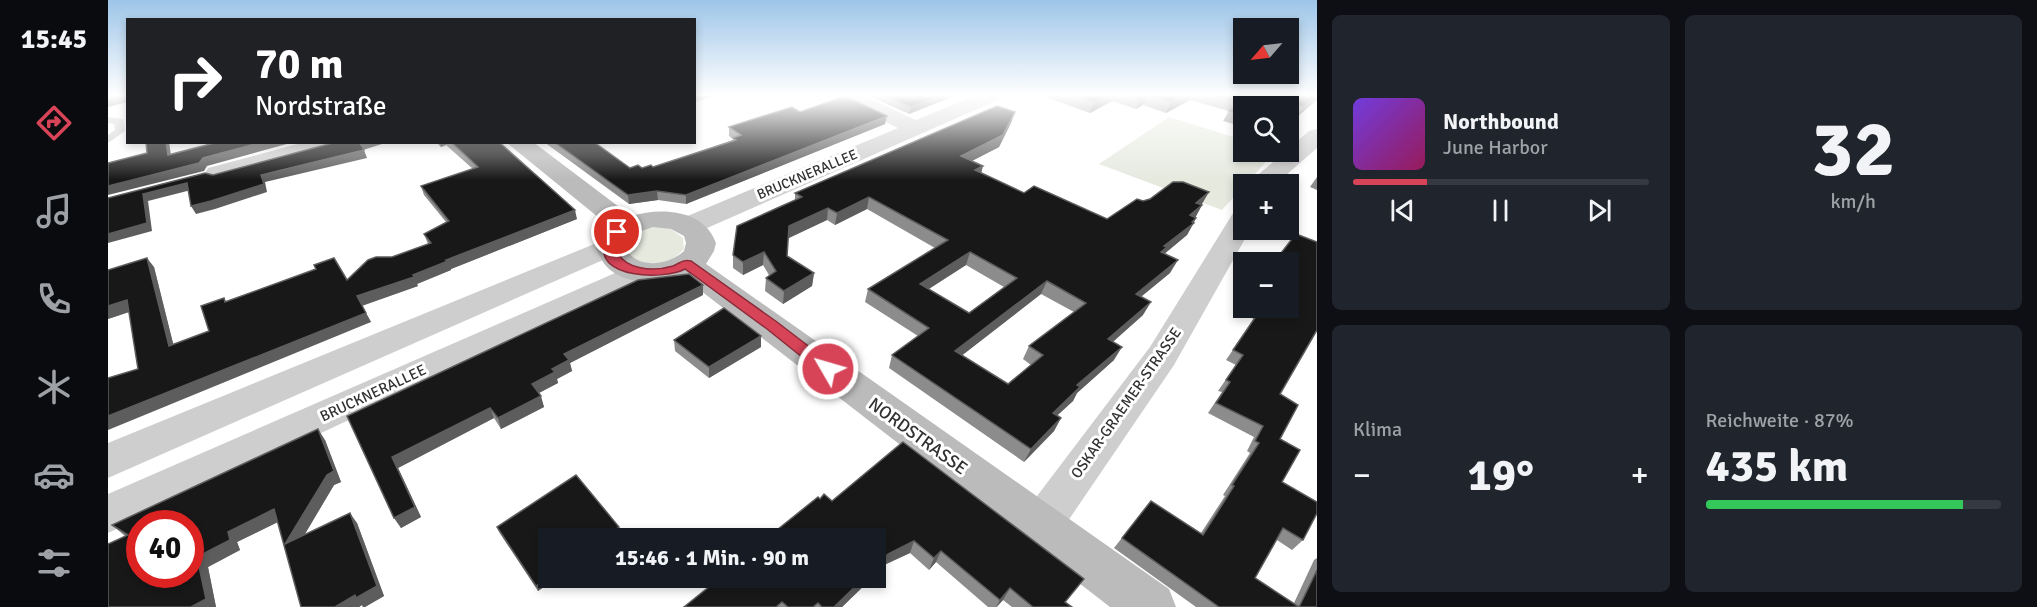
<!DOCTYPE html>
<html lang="de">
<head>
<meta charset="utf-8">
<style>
	body { margin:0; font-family:Signika,sans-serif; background:#20242c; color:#f1f3f6; height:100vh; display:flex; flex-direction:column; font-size:22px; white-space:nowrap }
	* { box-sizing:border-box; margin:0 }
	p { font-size:20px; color:#9ea1a6 }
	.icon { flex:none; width:33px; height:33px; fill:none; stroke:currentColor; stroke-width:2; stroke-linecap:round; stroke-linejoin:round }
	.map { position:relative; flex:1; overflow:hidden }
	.panel { display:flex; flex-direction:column; gap:15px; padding:15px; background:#0d0f14; width:720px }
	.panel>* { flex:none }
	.hud { position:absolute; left:18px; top:18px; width:570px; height:126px; border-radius:0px; box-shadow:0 3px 9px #0003; background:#202124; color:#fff; overflow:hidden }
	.needle { width:39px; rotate:242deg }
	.controls { position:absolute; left:1125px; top:18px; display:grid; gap:12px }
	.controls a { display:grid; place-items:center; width:66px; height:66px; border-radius:0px; background:#171b24; box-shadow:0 3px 9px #0003; font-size:30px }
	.speed { position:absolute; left:18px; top:510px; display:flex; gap:12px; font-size:30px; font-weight:700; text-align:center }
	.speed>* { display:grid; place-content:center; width:78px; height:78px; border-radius:50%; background:#171b24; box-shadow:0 3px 9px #0003; line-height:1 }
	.speed .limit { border:9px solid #d22; background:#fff; color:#111 }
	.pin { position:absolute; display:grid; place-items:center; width:51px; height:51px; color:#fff; margin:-26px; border:3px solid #fff; border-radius:50%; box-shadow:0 2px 6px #0007 }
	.me { position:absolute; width:66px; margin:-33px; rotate:308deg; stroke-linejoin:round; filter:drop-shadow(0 0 4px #0008) }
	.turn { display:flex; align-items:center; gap:21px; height:126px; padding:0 30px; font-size:27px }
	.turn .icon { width:78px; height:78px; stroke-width:2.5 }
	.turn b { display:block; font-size:42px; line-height:51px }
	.big { font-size:45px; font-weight:700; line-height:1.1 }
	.panel .card { flex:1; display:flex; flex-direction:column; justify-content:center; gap:9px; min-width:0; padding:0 21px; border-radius:9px; background:#20242c }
	.panel .dial { align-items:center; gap:0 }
	.dial b { font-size:78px; line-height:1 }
	.song { display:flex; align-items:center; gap:18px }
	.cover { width:72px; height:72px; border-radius:9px; background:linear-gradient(135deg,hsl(260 70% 55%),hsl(330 70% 35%)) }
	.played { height:6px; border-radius:3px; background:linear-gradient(90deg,#d74458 25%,#363941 25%) }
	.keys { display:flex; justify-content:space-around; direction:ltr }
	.heat { display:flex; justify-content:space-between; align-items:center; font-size:33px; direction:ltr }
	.charge { height:9px; border-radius:4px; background:linear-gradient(90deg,#34c759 87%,#363941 0) }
	.panel .tiles { flex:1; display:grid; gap:15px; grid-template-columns:repeat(2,1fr) }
	.trip { position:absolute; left:430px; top:528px; width:348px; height:60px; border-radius:0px; background:#171b24; box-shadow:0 3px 9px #0003; font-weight:700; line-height:60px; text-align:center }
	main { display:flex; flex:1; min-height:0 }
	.menu { display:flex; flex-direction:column; width:108px; justify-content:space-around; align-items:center; background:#090b0e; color:#9ea1a6 }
	.menu .icon { width:42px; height:42px }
	.menu .selected { color:#d74458 }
	.menu b { font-size:27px; color:#f1f3f6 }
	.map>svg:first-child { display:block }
	.green { fill:#e5e9de }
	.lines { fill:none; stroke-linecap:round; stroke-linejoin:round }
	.lane { fill:#cecece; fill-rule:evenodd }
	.street { fill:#cecece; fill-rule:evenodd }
	.secondary { fill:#bbb; fill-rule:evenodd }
	.wall { fill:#8c8c8c; fill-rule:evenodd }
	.shaded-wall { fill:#5d5d5d }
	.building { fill:#181818; stroke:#5d5d5d; stroke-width:1.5; fill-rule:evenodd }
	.route { fill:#d74458; stroke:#8c2c39; stroke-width:1.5 }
	.labels { text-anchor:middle; stroke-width:6; stroke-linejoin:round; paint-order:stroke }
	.far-street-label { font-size:14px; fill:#313131; stroke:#fff }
	.street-label { font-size:15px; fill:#313131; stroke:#fff }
	.near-street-label { font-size:18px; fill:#313131; stroke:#fff }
</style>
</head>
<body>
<main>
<nav class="menu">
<b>15:45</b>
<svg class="icon selected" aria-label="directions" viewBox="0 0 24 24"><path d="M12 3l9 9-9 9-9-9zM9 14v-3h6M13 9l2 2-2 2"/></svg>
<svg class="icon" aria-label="music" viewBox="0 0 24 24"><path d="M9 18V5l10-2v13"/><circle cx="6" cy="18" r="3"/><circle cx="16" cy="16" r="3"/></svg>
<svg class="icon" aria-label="phone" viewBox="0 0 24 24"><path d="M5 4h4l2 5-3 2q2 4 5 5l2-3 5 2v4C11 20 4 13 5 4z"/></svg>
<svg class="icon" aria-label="climate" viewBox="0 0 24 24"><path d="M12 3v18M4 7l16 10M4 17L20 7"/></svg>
<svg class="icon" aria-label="car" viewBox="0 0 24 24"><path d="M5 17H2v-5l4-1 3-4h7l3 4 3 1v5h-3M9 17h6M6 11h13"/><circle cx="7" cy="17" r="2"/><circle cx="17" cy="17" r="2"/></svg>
<svg class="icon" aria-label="filters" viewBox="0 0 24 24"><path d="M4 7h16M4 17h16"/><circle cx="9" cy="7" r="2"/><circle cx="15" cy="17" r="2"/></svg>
</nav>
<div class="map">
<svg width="1209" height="607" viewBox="0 0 1209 607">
	<rect width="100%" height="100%" fill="#fff"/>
	<g class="green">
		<path d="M 1061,117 L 1135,140 L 1136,152 L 1167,152 L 1114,210 L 991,164 Z"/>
		<path d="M 545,226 L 563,229 L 575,238 L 576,249 C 560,268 537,265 517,257 L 519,234 Z"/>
	</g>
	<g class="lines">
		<path class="lane" d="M 0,117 L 15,119 L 17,131 L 0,143 L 0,135 L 7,130 L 6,124 L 0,123 Z"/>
		<g class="street">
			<path d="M 729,95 L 754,95 L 808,120 L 869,95 L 895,95 L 892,99 L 590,232 L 580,234 L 570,232 L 566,226 L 570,220 L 790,128 L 732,99 Z"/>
			<path d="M 1209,129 L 1209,148 L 1168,184 L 1142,184 L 1145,179 L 1177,152 L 1180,152 L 1180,149 L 1201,131 Z"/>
			<path d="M 197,142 L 236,142 L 233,147 L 109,180 L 100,178 L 97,173 L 100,168 Z"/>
			<path d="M 1136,208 L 1136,230 L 1142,230 L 1066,365 L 947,540 L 932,546 L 917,540 L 910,526 L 917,512 L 1042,347 L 1127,210 Z"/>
			<path d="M 501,238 L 511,241 L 515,247 L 511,253 L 0,478 L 0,443 Z"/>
			<path d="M 530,263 L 541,265 L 545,272 L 541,279 L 0,533 L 0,494 Z"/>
		</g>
		<path class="secondary" d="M 398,142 L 425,142 L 523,216 C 553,207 596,209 608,243 L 606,251 L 598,264 L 1061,589 L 1068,607 L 1002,607 L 575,277 C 553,286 515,285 498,266 C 494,261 491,255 488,249 L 490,238 L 501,226 ZM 545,227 L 563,229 L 576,236 L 578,243 L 576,251 C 561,265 530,270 518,249 L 519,241 L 528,233 Z"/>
	</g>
	<g class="wall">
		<path d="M 759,95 L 847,95 L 846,96 L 801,114 Z"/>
		<path d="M 932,95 L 1209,95 L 1189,117 L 1180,115 L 1180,106 L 1136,106 L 1136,127 L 1115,121 L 1121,111 L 1082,100 L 1058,113 L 1035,105 L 1028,109 L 1004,101 L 982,113 Z"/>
		<path d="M 692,112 L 777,124 L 578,204 L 550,200 L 521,204 L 436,142 L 486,142 L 522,168 L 545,167 L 625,140 L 625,139 L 621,136 L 621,127 Z"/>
		<path d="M 907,112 L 903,123 L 891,147 L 864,161 L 873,173 L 916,193 L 999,219 L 1035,201 L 1094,205 L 1087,218 L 1086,223 L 1079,235 L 1056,254 L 1062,273 L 1033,297 L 1035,315 L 1005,342 L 1006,360 L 969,393 L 965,401 L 949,415 L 953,418 L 946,431 L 916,462 L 781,368 L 784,355 L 810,336 L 757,302 L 760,289 L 827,248 L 759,209 L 727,225 L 719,220 L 680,238 L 679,256 L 706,273 L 704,286 L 675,304 L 657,291 L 658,278 L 661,275 L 655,265 L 635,275 L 625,268 L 625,255 L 687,200 L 687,193 ZM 858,265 L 896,287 L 861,313 L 821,289 ZM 933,294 L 966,312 L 921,346 L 915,359 L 923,365 L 900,384 L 854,355 Z"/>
		<path d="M 328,142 L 391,142 L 469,219 L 343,269 L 343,270 L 309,284 L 310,286 L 254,306 L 263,322 L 30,369 L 21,312 L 0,319 L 46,267 L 65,344 L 101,331 L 116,298 L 118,301 L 239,280 L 284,257 L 320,244 L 316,234 L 338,222 L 316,195 L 313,186 L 365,169 L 338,145 L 333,147 Z"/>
		<path d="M 1209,177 L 1209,190 L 1202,187 Z"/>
		<path d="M 595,295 L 462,363 L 464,371 L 449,379 L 450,383 L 431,393 L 436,407 L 393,429 L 386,418 L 290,468 L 313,517 L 293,528 L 239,416 Z"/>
		<path d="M 1136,303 L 1136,308 L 1180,308 L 1172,394 L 1172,439 L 1174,482 L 1195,540 L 1184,550 L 1169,540 L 1147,578 L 1186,603 L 1206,560 L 1209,558 L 1209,607 L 1088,607 L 1006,548 L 1043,501 L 1093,533 L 1117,496 L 1115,495 L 1142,453 L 1139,451 L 1146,437 L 1100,413 L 1114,392 L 1110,391 L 1128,365 L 1118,360 L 1146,319 L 1129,312 Z"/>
		<path d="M 566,340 L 653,347 L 601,378 L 567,351 Z"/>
		<path d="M 217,440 L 233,482 L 226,485 L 197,534 L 249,523 L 276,596 L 257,607 L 255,607 L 254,605 L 251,607 L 193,607 L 170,522 L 129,542 L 132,550 L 100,567 L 108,607 L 0,607 L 17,536 L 4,525 Z"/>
		<path d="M 712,499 L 724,501 L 958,602 L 964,607 L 904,607 L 895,600 L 889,607 L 880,607 L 828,562 L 821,570 L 802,553 L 776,565 L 768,573 L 768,538 Z"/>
		<path d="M 389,527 L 511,527 L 512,532 L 504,538 L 441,538 L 441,578 L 449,578 L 430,591 L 391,532 Z"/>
		<path d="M 764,578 L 734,607 L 576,607 Z"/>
	</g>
	<g class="shaded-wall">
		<path d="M 9,95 L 20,95 L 20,102 L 0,107 L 0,97 Z"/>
		<path d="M 586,95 L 612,95 L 586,102 Z"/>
		<path d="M 834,95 L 847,95 L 846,96 L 801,114 L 803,107 Z"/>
		<path d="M 1001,95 L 1007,95 L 1004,101 L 982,113 L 986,102 Z"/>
		<path d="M 1040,95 L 1035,105 L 1028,109 L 1032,99 Z"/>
		<path d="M 1077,95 L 1084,95 L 1082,100 L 1058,113 L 1063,102 Z"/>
		<path d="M 1209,95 L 1209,100 L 1189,117 L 1196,107 Z"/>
		<path d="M 907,112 L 903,123 L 891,147 L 850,168 L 853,156 Z"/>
		<path d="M 779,116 L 777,124 L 578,204 L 578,195 Z"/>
		<path d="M 58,142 L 61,142 L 64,162 L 60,155 Z"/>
		<path d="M 155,142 L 186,142 L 99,166 L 96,171 L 0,195 L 0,186 L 95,158 Z"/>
		<path d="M 273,142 L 274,144 L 255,150 L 252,143 Z"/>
		<path d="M 331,142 L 338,142 L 338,145 L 333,147 Z"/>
		<path d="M 256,150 L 259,158 L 157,182 L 159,192 L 107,209 L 88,214 L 83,206 L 153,175 Z"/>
		<path d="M 875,166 L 872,178 L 867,170 Z"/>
		<path d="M 79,183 L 83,190 L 40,201 L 44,231 L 0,243 L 0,234 L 35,194 Z"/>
		<path d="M 549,191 L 550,200 L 521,204 L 520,195 Z"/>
		<path d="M 1101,192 L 1094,204 L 1081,215 L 1088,203 Z"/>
		<path d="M 761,197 L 759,209 L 727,225 L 729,213 Z"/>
		<path d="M 1094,205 L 1087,218 L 1082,215 Z"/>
		<path d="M 720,208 L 719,220 L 679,239 L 681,226 Z"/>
		<path d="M 467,210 L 469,219 L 343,269 L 343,270 L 309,284 L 310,286 L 253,306 L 249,296 L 305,275 L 338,260 Z"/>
		<path d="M 1088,218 L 1079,235 L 1055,255 L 1046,265 L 1056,246 Z"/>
		<path d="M 656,252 L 655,265 L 635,275 L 635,262 Z"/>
		<path d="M 862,252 L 858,265 L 808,297 L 812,284 Z"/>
		<path d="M 39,258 L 46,267 L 68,355 L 61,346 Z"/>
		<path d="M 1070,260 L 1062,273 L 1020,307 L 1028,294 Z"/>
		<path d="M 706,273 L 704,286 L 675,304 L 676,291 Z"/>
		<path d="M 939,281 L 933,294 L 843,364 L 847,351 Z"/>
		<path d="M 595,285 L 595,295 L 462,363 L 464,371 L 449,379 L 450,383 L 427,395 L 424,384 L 456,354 Z"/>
		<path d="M 19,300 L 27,310 L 0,319 L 0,306 Z"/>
		<path d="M 1043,302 L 1035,315 L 993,352 L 1000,339 Z"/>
		<path d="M 258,313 L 263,322 L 0,430 L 0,416 Z"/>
		<path d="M 653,336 L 653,347 L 601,378 L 601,367 Z"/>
		<path d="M 1014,347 L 1006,360 L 969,393 L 965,401 L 938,426 L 945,413 L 969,385 Z"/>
		<path d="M 433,396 L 436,407 L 393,429 L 390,418 Z"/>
		<path d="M 382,408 L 386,418 L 290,468 L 313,517 L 293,528 L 286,518 L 284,457 Z"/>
		<path d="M 953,418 L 946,431 L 916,462 L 923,449 Z"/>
		<path d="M 210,429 L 217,440 L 233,482 L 226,485 L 185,554 L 177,544 Z"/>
		<path d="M 166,509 L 174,520 L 129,542 L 132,550 L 100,567 L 108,607 L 83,607 L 89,557 L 120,532 Z"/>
		<path d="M 242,513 L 249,523 L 276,596 L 257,607 L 255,607 L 254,605 L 251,607 L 227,607 Z"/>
		<path d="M 511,527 L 512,532 L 504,538 L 495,538 Z"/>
		<path d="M 806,541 L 802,553 L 776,565 L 768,573 L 768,566 L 780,554 Z"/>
		<path d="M 833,551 L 828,562 L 821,570 L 826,558 Z"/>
		<path d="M 441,577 L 449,578 L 430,591 L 428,586 Z"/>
		<path d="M 756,578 L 764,578 L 734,607 L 726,607 Z"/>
		<path d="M 902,588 L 895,600 L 888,607 L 892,600 Z"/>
	</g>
	<g class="building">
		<path d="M 775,95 L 834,95 L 803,107 Z"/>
		<path d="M 964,95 L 1001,95 L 986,102 Z"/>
		<path d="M 1020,95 L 1077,95 L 1063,102 L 1040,95 L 1032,99 Z"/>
		<path d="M 1105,95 L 1209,95 L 1196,107 L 1183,103 L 1178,106 L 1136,106 L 1136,115 L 1121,111 L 1132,103 Z"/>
		<path d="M 737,96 L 779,116 L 578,195 L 549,191 L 520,195 L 446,142 L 486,142 L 522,168 L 530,165 L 534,168 L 543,165 L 545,167 L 628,140 L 625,138 L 633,135 L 621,127 L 684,107 L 692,112 Z"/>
		<path d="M 889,106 L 907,112 L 895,135 L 853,156 L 875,166 L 867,170 L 916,193 L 926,186 L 999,219 L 1029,199 L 1035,201 L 1042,199 L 1065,182 L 1075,182 L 1101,192 L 1088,203 L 1094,205 L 1082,215 L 1088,218 L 1084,222 L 1086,223 L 1056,246 L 1059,247 L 1053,252 L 1070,260 L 1028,294 L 1043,302 L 1000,339 L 1014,347 L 969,385 L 972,387 L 945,413 L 953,418 L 923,449 L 784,355 L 821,328 L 760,289 L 840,240 L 761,197 L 729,213 L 720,208 L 681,226 L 679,256 L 706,273 L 676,291 L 658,278 L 668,271 L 656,252 L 635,262 L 625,255 L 629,226 L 694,197 L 687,193 ZM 862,252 L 909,278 L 861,313 L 812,284 ZM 939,281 L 978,303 L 921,346 L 935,355 L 900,384 L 847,351 Z"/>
		<path d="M 38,142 L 58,142 L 60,155 L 110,142 L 155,142 L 95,158 L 91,163 L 0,186 L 0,163 L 39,153 Z"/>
		<path d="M 228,142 L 254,142 L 252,143 L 256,150 L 153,175 L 156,184 L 103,201 L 83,206 L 79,183 L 35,194 L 39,223 L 0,234 L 0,198 L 97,173 L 105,175 Z"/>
		<path d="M 343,142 L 391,142 L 467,210 L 338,260 L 340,261 L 305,275 L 306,277 L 249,296 L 258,313 L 0,416 L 0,378 L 30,369 L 19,300 L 0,306 L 0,270 L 39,258 L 61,346 L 101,331 L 93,306 L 116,298 L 117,302 L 208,269 L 206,265 L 226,258 L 239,280 L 260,260 L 268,257 L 284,257 L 323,243 L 316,234 L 341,221 L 313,186 L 370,167 Z"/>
		<path d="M 1188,234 L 1209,242 L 1209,330 L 1172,394 L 1190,405 L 1172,439 L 1192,450 L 1174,482 L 1209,502 L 1209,513 L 1195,540 L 1175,528 L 1147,578 L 1191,607 L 1111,607 L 1014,538 L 1043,501 L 1095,535 L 1126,486 L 1124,485 L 1151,443 L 1147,441 L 1155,426 L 1108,403 L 1122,382 L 1118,380 L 1135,355 L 1125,350 L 1153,309 L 1151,308 L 1180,308 L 1180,262 L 1166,262 Z"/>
		<path d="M 581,274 L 595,285 L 456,354 L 461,360 L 444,369 L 447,372 L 424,384 L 433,396 L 390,418 L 382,408 L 284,457 L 307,507 L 286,518 L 239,416 L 530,280 Z"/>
		<path d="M 616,308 L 653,336 L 601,367 L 566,340 Z"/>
		<path d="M 210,429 L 226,471 L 219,475 L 177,544 L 242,513 L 269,586 L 248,598 L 247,595 L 227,607 L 193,607 L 166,509 L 120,532 L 122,540 L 89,557 L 98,599 L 83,607 L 0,607 L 0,544 L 20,535 L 4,525 ZM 32,524 L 82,524 L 82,574 L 32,574 Z"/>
		<path d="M 795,442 L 976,579 L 957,602 L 964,607 L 925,607 L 902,588 L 892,600 L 833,551 L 826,558 L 806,541 L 780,554 L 768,566 L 768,538 L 659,538 L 710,497 L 712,499 L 716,494 L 724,501 Z"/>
		<path d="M 468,475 L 511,527 L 495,538 L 441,538 L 441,577 L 428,586 L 389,527 Z"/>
		<path d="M 1209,570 L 1209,607 L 1191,607 Z"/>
		<path d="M 612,578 L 756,578 L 726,607 L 714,607 L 710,603 L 705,607 L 680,607 L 674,602 L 668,607 L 576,607 Z"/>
	</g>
	<linearGradient id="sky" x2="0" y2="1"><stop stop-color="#9dc5e8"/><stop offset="0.53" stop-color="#fff"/><stop offset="1" stop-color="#fff" stop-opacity="0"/></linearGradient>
	<rect width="1209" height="180" fill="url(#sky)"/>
	<path class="route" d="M 509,229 L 515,232 L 508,248 C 514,270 545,272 565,266 C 572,263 575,259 583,261 L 669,322 L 725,365 L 727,369 L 725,373 L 714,373 L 659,329 L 577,269 C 557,280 485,279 497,242 C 499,236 503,231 509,229 Z"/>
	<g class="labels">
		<g class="far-street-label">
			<text transform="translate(699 174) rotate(-23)" y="5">BRUCKNERALLEE</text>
		</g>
		<g class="street-label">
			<text transform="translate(265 393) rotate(-25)" y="5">BRUCKNERALLEE</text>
			<text transform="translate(1018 403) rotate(-55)" y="5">OSKAR-GRAEMER-STRASSE</text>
		</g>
		<g class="near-street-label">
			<text transform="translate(810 436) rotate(36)" y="6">NORDSTRASSE</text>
		</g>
	</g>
</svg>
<div class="controls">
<a><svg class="needle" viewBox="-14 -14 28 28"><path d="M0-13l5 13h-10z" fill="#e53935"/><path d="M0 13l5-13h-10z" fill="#9ea1a6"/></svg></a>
<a><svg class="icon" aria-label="search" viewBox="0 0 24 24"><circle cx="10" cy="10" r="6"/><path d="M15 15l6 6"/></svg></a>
<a>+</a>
<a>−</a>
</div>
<div class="speed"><div class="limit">40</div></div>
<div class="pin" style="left:509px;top:232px;background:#d93025"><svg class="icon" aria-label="arrive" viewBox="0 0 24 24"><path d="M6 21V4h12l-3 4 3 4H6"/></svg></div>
<svg class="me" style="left:720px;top:369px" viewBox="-20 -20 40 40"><circle r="17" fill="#d74458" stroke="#fff" stroke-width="3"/><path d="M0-11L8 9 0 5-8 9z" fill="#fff"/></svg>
<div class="trip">15:46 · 1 Min. · 90 m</div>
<div class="hud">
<div class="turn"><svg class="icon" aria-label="right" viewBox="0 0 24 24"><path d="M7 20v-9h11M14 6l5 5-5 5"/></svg><div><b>70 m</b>Nordstraße</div></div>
</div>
</div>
<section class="panel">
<div class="tiles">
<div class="card">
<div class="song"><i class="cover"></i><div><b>Northbound</b><p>June Harbor</p></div></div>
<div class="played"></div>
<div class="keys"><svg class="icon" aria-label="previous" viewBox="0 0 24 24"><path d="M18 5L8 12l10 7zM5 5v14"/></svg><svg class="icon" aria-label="pause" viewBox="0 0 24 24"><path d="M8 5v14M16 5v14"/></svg><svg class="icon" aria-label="next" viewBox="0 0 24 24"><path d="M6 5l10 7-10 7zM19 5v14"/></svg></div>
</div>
<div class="card dial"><b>32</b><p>km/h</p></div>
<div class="card"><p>Klima</p>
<div class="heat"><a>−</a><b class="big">19°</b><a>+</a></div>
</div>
<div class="card"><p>Reichweite · 87%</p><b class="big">435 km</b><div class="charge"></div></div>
</div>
</section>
</main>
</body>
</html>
